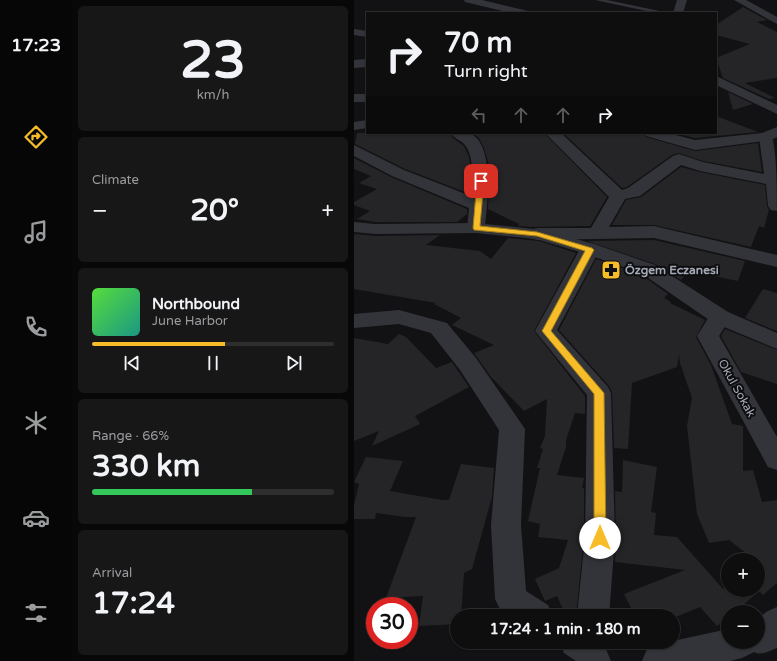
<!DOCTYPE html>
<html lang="en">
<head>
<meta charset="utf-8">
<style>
	body { margin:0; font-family:"Varela Round",sans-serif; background:#171718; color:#f1f3f6; height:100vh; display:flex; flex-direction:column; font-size:15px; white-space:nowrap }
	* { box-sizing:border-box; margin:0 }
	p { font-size:13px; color:#9b9c9e }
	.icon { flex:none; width:22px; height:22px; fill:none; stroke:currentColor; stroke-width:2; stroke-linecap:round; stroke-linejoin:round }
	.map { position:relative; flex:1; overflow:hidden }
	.details { display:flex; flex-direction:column; gap:6px; padding:6px; background:#080808; width:282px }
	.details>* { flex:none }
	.banner { position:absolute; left:12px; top:12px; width:351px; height:122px; border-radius:0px; box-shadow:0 1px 3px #0004,0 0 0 1px #2e2e2f; background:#0e0e0f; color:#f1f3f6; overflow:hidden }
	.fabs { position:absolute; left:367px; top:553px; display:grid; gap:8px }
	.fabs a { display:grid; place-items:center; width:44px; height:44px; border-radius:50%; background:#0e0e0f; box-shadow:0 1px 3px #0004,0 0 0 1px #2e2e2f; font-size:20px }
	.speed { position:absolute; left:12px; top:597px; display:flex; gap:8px; font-size:20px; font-weight:700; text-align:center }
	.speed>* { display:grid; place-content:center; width:52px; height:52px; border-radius:50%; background:#0e0e0f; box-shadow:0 1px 3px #0004,0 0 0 1px #2e2e2f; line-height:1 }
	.speed .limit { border:6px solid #d22; background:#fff; color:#111 }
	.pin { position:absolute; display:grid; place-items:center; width:34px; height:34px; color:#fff; margin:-17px; border-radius:8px; box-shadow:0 2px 6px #0006 }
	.me { position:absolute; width:44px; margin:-22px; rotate:0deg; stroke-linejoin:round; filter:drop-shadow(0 0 3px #0008) }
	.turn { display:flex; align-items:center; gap:14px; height:84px; padding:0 12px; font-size:18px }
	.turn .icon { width:52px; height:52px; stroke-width:2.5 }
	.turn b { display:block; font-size:28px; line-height:34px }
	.lanes { display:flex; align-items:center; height:38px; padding:0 12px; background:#0003; justify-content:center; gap:20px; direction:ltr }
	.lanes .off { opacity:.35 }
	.big { font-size:30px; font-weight:800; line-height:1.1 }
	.details .widget { flex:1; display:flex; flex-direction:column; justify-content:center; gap:6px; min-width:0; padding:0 14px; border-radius:6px; background:#171718 }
	.details .dial { align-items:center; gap:0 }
	.dial b { font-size:52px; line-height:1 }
	.song { display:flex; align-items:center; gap:12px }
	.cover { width:48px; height:48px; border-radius:6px; background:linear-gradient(135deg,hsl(110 70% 55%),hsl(170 70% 35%)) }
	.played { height:4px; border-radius:2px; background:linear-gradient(90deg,#f6bd28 55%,#2e2e2f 55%) }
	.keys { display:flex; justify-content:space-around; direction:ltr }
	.heat { display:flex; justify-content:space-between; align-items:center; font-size:22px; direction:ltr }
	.charge { height:6px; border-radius:3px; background:linear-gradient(90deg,#34c759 66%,#2e2e2f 0) }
	.trip { position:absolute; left:96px; top:609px; width:230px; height:40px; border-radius:20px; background:#0e0e0f; box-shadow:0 1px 3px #0004,0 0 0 1px #2e2e2f; font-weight:800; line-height:40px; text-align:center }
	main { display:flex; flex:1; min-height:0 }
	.dock { display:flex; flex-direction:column; width:72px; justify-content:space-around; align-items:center; background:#060606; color:#9b9c9e }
	.dock .icon { width:28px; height:28px }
	.dock .selected { color:#f6bd28 }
	.dock b { font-size:18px; color:#f1f3f6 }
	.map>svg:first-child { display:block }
	.building { fill:#252528 }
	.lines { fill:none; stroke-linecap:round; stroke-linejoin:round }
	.service { fill:#333439; fill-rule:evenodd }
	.minor { fill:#333439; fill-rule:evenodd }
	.tertiary { fill:#333439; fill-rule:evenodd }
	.route { fill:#f6bd28; stroke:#a07b1a }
	.labels { text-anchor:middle; stroke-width:4; stroke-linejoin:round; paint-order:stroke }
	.poi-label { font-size:12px; font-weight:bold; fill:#a3a8b5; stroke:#0d0d0f; text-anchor:start }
	.street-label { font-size:12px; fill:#a3a8b5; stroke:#0d0d0f }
</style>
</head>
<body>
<main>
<nav class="dock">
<b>17:23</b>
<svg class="icon selected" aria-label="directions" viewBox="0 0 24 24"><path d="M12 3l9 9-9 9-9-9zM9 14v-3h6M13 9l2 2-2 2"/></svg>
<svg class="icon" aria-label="music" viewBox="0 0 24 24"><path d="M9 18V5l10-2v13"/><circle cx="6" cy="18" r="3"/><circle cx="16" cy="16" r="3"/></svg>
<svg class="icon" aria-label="phone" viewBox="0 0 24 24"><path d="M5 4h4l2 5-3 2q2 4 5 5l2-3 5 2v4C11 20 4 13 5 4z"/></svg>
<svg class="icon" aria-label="climate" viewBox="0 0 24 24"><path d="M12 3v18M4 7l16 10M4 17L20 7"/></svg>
<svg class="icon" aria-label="car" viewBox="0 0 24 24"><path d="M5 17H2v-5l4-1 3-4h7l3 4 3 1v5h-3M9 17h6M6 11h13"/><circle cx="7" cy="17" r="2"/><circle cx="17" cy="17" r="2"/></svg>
<svg class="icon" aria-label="filters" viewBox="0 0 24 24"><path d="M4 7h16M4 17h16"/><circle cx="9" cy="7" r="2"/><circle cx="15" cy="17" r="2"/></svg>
</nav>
<section class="details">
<div class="widget dial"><b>23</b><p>km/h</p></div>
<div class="widget"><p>Climate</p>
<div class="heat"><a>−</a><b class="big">20°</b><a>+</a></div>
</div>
<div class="widget">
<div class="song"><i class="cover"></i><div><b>Northbound</b><p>June Harbor</p></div></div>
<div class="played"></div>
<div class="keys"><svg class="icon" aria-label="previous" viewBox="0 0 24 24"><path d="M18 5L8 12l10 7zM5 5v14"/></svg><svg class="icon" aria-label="pause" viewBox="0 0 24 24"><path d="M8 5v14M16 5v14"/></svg><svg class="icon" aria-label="next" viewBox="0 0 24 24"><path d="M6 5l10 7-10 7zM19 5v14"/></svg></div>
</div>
<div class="widget"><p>Range · 66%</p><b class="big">330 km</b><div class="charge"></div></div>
<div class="widget"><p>Arrival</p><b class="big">17:24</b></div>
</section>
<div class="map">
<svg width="423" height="661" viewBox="0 0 423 661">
	<rect width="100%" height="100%" fill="#121214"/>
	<g class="building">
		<path d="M 389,7 L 413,20 L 403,22 L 423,32 L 423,78 L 391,83 L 421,98 L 415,99 L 369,78 L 362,58 L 396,44 L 362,35 L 362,25 Z"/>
		<path d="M 374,92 L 399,104 L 379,110 Z"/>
		<path d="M 362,116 L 404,132 L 341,138 L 320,133 L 362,133 Z"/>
		<path d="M 3,133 L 96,133 L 99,138 L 110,146 L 115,157 L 117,170 L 116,194 L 51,169 L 1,144 Z"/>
		<path d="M 118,133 L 190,133 L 253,197 L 236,226 L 180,227 L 164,226 L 165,224 L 134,209 L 135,176 L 134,162 L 130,148 L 125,138 Z"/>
		<path d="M 209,133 L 289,133 L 292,137 L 341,151 L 404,143 L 408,172 L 349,161 L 325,153 L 318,155 L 273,187 L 268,188 Z"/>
		<path d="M 0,158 L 37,177 L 113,209 L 113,214 L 103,222 L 21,222 L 3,219 L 16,211 L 0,205 L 0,202 L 23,189 L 5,183 L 17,176 L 0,169 Z"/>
		<path d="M 327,167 L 346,172 L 411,185 L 413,206 L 415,210 L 410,228 L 405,226 L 397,247 L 300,225 L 258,225 L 272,200 L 287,197 Z"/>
		<path d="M 2,234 L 21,236 L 86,235 L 72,245 L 126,251 L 137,259 L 154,238 L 185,241 L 222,253 L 180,331 L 231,396 L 231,414 L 221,413 L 212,440 L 212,447 L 203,475 L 230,478 L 228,488 L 230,488 L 230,538 L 222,616 L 212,616 L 203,596 L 191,601 L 181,579 L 205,568 L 214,540 L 184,537 L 186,524 L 174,521 L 186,468 L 183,468 L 189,449 L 186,448 L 191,436 L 193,399 L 170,411 L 137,377 L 120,353 L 140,345 L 98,325 L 107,318 L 80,304 L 82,303 L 0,289 L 0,235 Z"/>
		<path d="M 300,240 L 391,261 L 384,281 L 335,271 L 327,280 L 301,264 L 233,241 Z"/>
		<path d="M 242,259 L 286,274 L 314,294 L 310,298 L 317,302 L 316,303 L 351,320 L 342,337 L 357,365 L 378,424 L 389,426 L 389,471 L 399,470 L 408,502 L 423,500 L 423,583 L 409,595 L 405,591 L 381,612 L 374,612 L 374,618 L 363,626 L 346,607 L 324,616 L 281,616 L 270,594 L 331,570 L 261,562 L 262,538 L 261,491 L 268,492 L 269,460 L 303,467 L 297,512 L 302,513 L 300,535 L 323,537 L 369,589 L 374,585 L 374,590 L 404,590 L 404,560 L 401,560 L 375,540 L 355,543 L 343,514 L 333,426 L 338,398 L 326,363 L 325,355 L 323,367 L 278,383 L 274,449 L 260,448 L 258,392 L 255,386 L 205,330 Z"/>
		<path d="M 409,289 L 423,293 L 423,331 L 391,318 Z"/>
		<path d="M 371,329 L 423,350 L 423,384 L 387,372 L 367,336 Z"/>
		<path d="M 45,334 L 52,337 L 82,368 L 98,362 L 115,387 L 61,416 L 66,424 L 18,446 L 25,431 L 0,441 L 0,338 L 34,344 Z"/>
		<path d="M 12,457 L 49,461 L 36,491 L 88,500 L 95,500 L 107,464 L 140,468 L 138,497 L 118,569 L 110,573 L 107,616 L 103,616 L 103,624 L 65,626 L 69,596 L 32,598 L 62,517 L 51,517 L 22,513 L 21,519 L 0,519 L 0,505 L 5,484 L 0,482 Z"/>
	</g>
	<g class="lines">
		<path class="service" d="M 241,0 L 253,0 L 315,13 L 302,13 Z"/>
		<g class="minor">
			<path d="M 323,0 L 333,0 L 329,13 L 319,13 Z"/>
			<path d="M 380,0 L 392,0 L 423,17 L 423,24 Z"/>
			<rect x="0" y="94" width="13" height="8"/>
			<path d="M 13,120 L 13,128 L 0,130 L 0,122 Z"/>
			<path d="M 97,133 C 102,133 110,132 115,133 C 142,143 133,207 131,228 L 128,232 L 122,233 L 116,232 L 113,228 L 115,208 L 38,176 L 0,156 L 0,145 L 50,170 L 117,196 C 118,181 121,158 111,145 C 107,140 100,139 97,133 Z"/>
			<path d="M 191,133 L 207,133 L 268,190 L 274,188 L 319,156 L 325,154 L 349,162 L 410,174 L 405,137 L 407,134 L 412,133 L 417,134 C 423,148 423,193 423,211 L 417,210 L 414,206 L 412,184 L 346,171 L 327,165 L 286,196 L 271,199 L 255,227 L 300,226 L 423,255 L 423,267 L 300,238 L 183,240 L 176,238 L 174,234 L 176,230 L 183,228 L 237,228 L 255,197 Z"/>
			<path d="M 236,243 L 243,245 L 246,249 L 203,330 L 254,387 L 257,393 L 261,538 L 255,616 L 223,616 L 231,538 L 233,395 L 181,331 L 226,249 L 229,245 Z"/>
			<path d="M 45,310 L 93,323 L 122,358 L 171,429 L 167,525 L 172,591 L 194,605 L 199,616 L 156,616 L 146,609 L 141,599 L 137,525 L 145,430 L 106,370 L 77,333 L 45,324 L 0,328 L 0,314 Z"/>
			<path d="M 366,310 L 374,312 L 377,317 L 365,336 L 423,437 L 423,470 L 414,467 L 343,336 L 358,312 Z"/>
			<path d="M 423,607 L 423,648 C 415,651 408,656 400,652 L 388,658 L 376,661 L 288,661 L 293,649 L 305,644 L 374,629 L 374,642 L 404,642 C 404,621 402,615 423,607 Z"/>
			<path d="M 205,642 L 249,642 L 257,661 L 222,661 L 210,653 Z"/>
		</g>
		<g class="tertiary">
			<path d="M 110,0 L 128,0 L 174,11 L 175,13 L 157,13 L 111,2 Z"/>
			<path d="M 0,29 L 13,31 L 13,37 L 0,35 Z"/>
			<path d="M 13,59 L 13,67 L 0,68 L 0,60 Z"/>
			<path d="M 362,76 L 423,105 L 423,114 L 362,85 Z"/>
			<path d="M 423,127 L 423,137 L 417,140 L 341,150 L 292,136 L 290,133 L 314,133 L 341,140 L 408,133 Z"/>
			<path d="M 0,222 L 21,224 L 122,223 L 190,230 L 243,245 L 301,265 L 374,312 L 423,333 L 423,349 L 358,322 L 287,273 L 229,253 L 182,239 L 122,233 L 21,234 L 0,232 Z"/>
		</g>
	</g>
	<path class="route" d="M 127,179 L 130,181 L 126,226 L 183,232 L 238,248 L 240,250 L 197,331 L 250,393 L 252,538 L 250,542 L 246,543 L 241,542 L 240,538 L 240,394 L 188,331 L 231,251 L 183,236 L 120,230 L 119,228 L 123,181 Z"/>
	<defs>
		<symbol id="pharmacy-square" viewBox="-11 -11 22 22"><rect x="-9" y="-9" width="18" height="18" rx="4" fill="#f6bd28" stroke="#0d0d0f"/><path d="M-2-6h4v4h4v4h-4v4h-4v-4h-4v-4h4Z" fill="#111"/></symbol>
	</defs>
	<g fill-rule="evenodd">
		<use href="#pharmacy-square" x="246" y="259" width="22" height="22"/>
	</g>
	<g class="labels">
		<g class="poi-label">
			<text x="271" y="274">Özgem Eczanesi</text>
		</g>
		<g class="street-label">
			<text transform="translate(383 388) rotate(61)" y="4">Okul Sokak</text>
		</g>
	</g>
</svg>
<div class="fabs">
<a>+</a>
<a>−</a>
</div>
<div class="speed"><div class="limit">30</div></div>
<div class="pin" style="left:127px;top:181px;background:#d93025"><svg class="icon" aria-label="arrive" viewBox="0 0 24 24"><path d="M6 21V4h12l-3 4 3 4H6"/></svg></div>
<svg class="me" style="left:246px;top:538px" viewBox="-20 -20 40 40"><circle r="19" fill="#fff"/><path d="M0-13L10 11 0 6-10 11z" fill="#f6bd28"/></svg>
<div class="trip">17:24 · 1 min · 180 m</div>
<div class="banner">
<div class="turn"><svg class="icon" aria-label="right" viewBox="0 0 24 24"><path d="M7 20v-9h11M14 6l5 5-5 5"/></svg><div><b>70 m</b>Turn right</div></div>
<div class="lanes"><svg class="icon off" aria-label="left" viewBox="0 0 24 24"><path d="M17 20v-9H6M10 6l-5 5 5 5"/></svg><svg class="icon off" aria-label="ahead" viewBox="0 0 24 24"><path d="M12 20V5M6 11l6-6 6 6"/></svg><svg class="icon off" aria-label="ahead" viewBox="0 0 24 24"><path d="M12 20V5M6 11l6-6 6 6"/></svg><svg class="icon" aria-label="right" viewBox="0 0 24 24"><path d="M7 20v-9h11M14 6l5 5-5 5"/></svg></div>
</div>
</div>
</main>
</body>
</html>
